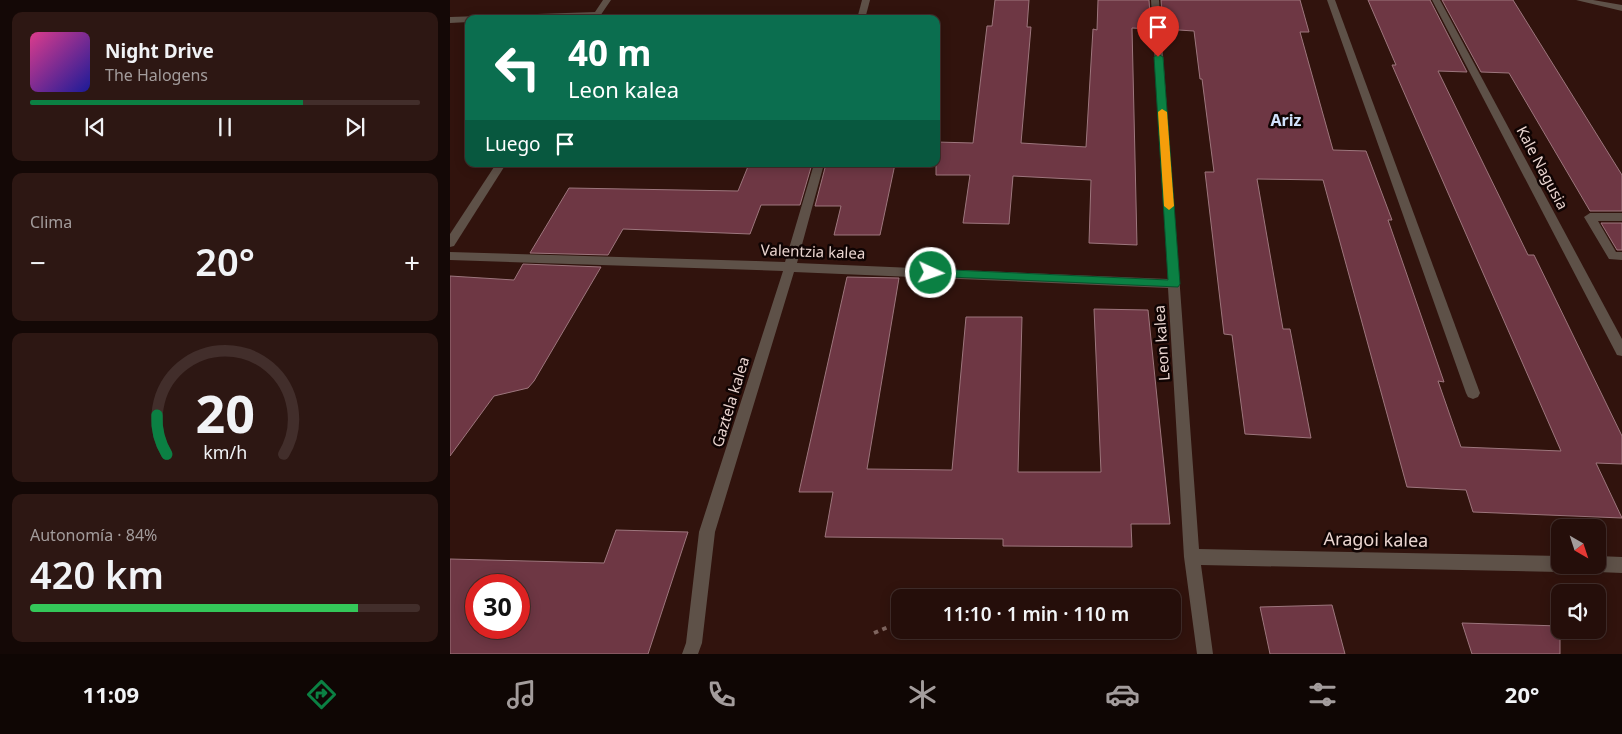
<!DOCTYPE html>
<html lang="es">
<head>
<meta charset="utf-8">
<style>
	body { margin:0; font-family:"Noto Sans",sans-serif; background:#2d1713; color:#f1f3f6; height:100vh; display:flex; flex-direction:column; font-size:19px; white-space:nowrap }
	* { box-sizing:border-box; margin:0 }
	p { font-size:16px; color:#a39c9c }
	.icon { flex:none; width:28px; height:28px; fill:none; stroke:currentColor; stroke-width:2; stroke-linecap:round; stroke-linejoin:round }
	.map { position:relative; flex:1; overflow:hidden }
	.details { display:flex; flex-direction:column; gap:12px; padding:12px; background:#140806; width:450px }
	.details>* { flex:none }
	.hud { position:absolute; left:15px; top:15px; width:475px; height:152px; border-radius:10px; box-shadow:0 2px 12px #0003,0 0 0 1px #422e2b; background:#0b6e4f; color:#fff; overflow:hidden }
	.needle { width:32px; rotate:141deg }
	.tools { position:absolute; left:1101px; top:519px; display:grid; gap:10px }
	.tools a { display:grid; place-items:center; width:55px; height:55px; border-radius:10px; background:#250e0a; box-shadow:0 2px 12px #0003,0 0 0 1px #422e2b; font-size:25px }
	.speed { position:absolute; left:15px; top:574px; display:flex; gap:10px; font-size:25px; font-weight:700; text-align:center }
	.speed>* { display:grid; place-content:center; width:65px; height:65px; border-radius:50%; background:#250e0a; box-shadow:0 2px 12px #0003,0 0 0 1px #422e2b; line-height:1 }
	.speed .limit { border:8px solid #d22; background:#fff; color:#111 }
	.pin { position:absolute; display:grid; place-items:center; width:42px; height:42px; color:#fff; margin:-51px -21px; border-radius:50% 50% 50% 0; rotate:-45deg; box-shadow:0 0 5px #0007 }
	.pin .icon { rotate:45deg }
	.me { position:absolute; width:55px; margin:-28px; rotate:93deg; stroke-linejoin:round; filter:drop-shadow(0 0 4px #0008) }
	.turn { display:flex; align-items:center; gap:18px; height:105px; padding:0 20px; font-size:22px }
	.turn .icon { width:65px; height:65px; stroke-width:2.5 }
	.turn b { display:block; font-size:35px; line-height:42px }
	.then { display:flex; align-items:center; height:48px; padding:0 20px; background:#0003; gap:10px; font-size:19px }
	.big { font-size:38px; font-weight:600; line-height:1.1 }
	.details .tile { flex:1; display:flex; flex-direction:column; justify-content:center; gap:8px; min-width:0; padding:0 18px; border-radius:10px; background:#2d1713 }
	.details .dial { align-items:center; gap:0 }
	.dial svg { height:130px; overflow:visible; fill:none; stroke:#422e2b; stroke-width:7; stroke-linecap:round; text-anchor:middle }
	.dial text { fill:#f1f3f6; stroke:none }
	.song { display:flex; align-items:center; gap:15px }
	.cover { width:60px; height:60px; border-radius:8px; background:linear-gradient(135deg,hsl(330 70% 55%),hsl(240 70% 35%)) }
	.played { height:5px; border-radius:2px; background:linear-gradient(90deg,#0b8043 70%,#422e2b 70%) }
	.keys { display:flex; justify-content:space-around; direction:ltr }
	.heat { display:flex; justify-content:space-between; align-items:center; font-size:28px; direction:ltr }
	.charge { height:8px; border-radius:4px; background:linear-gradient(90deg,#34c759 84%,#422e2b 0) }
	.trip { position:absolute; left:441px; top:589px; width:290px; height:50px; border-radius:10px; background:#250e0a; box-shadow:0 2px 12px #0003,0 0 0 1px #422e2b; font-weight:600; line-height:50px; text-align:center }
	.menu { display:flex; height:80px; justify-content:space-around; align-items:center; background:#0f0604; color:#a39c9c }
	.menu .icon { width:35px; height:35px }
	.menu .current { color:#0b8043 }
	.menu b { font-size:22px; color:#f1f3f6 }
	main { display:flex; flex:1; min-height:0 }
	.map>svg:first-child { display:block }
	.building { fill:#6e3744; stroke:#9d767d; fill-rule:evenodd }
	.lines { fill:none; stroke-linecap:round; stroke-linejoin:round }
	.path { stroke:#7f655f; stroke-width:4; stroke-dasharray:4.5 4.5; stroke-linecap:butt }
	.pedestrian { fill:#5e5148; fill-rule:evenodd }
	.minor { fill:#5e5148; fill-rule:evenodd }
	.route { fill:#0b8043; stroke:#07532c }
	.slow { fill:#f59e0b }
	.labels { text-anchor:middle; stroke-width:5; stroke-linejoin:round; paint-order:stroke }
	.street-label { font-size:15px; fill:#ebd6d1; stroke:#100403 }
	.far-district-label { font-size:16px; font-weight:bold; fill:#d2e2fc; stroke:#100403 }
	.near-street-label { font-size:18px; fill:#ebd6d1; stroke:#100403 }
</style>
</head>
<body>
<main>
<section class="details">
<div class="tile">
<div class="song"><i class="cover"></i><div><b>Night Drive</b><p>The Halogens</p></div></div>
<div class="played"></div>
<div class="keys"><svg class="icon" aria-label="previous" viewBox="0 0 24 24"><path d="M18 5L8 12l10 7zM5 5v14"/></svg><svg class="icon" aria-label="pause" viewBox="0 0 24 24"><path d="M8 5v14M16 5v14"/></svg><svg class="icon" aria-label="next" viewBox="0 0 24 24"><path d="M6 5l10 7-10 7zM19 5v14"/></svg></div>
</div>
<div class="tile"><p>Clima</p>
<div class="heat"><a>−</a><b class="big">20°</b><a>+</a></div>
</div>
<div class="tile dial"><svg viewBox="0 0 100 80">
<path d="M14 69A42 42 0 1 1 86 69"/>
<path d="M14 69A42 42 0 0 1 8 45" stroke="#0b8043"/>
<text x="50" y="56" font-size="32" font-weight="700">20</text>
<text x="50" y="72" font-size="11">km/h</text>
</svg></div>
<div class="tile"><p>Autonomía · 84%</p><b class="big">420 km</b><div class="charge"></div></div>
</section>
<div class="map">
<svg width="1172" height="654" viewBox="0 0 1172 654">
	<rect width="100%" height="100%" fill="#31130d"/>
	<g class="building">
		<path d="M 545,0 L 579,0 L 577,27 L 581,27 L 571,143 L 636,147 L 643,29 L 647,30 L 648,0 L 699,0 L 701,29 L 682,28 L 687,245 L 639,243 L 641,180 L 563,176 L 559,224 L 513,223 L 520,175 L 486,175 L 486,142 L 523,143 L 537,26 L 542,26 Z"/>
		<path d="M 711,0 L 850,0 L 859,32 L 850,32 L 883,150 L 916,151 L 942,220 L 938,220 L 994,382 L 988,381 L 1011,447 L 1111,451 L 942,65 L 946,65 L 918,0 L 980,0 L 1017,72 L 988,71 L 1078,255 L 1084,255 L 1172,436 L 1172,464 L 1146,463 L 1172,518 L 1023,512 L 1016,490 L 957,487 L 873,180 L 807,179 L 833,329 L 840,329 L 861,438 L 795,434 L 782,335 L 774,334 L 755,172 L 764,172 L 752,79 L 750,79 L 744,31 L 713,29 Z"/>
		<path d="M 992,0 L 1063,0 L 1172,175 L 1172,211 L 1140,211 L 1059,73 L 1031,72 Z"/>
		<path d="M 299,164 L 362,164 L 350,205 L 311,205 L 300,234 L 173,229 L 158,255 L 80,253 L 119,188 L 288,191 Z"/>
		<path d="M 376,164 L 445,164 L 430,235 L 384,235 L 391,206 L 365,206 Z"/>
		<path d="M 1151,223 L 1172,223 L 1172,250 L 1167,250 Z"/>
		<path d="M 73,264 L 151,267 L 84,381 L 78,388 L 44,396 L 0,456 L 0,276 L 64,280 Z"/>
		<path d="M 397,277 L 449,278 L 417,469 L 502,470 L 516,317 L 572,317 L 568,472 L 651,472 L 644,309 L 698,310 L 720,524 L 681,524 L 682,547 L 553,546 L 553,539 L 375,537 L 383,492 L 349,492 Z"/>
		<path d="M 166,530 L 238,532 L 198,654 L 0,654 L 0,559 L 154,563 ZM 26,585 L 69,585 L 69,628 L 26,628 Z"/>
		<path d="M 882,605 L 895,654 L 820,654 L 810,607 Z"/>
		<path d="M 1012,623 L 1110,626 L 1110,654 L 1022,654 Z"/>
	</g>
	<g class="lines">
		<g class="path">
			<path d="M 671,630 L 723,632"/>
			<path d="M 424,633 L 450,622"/>
		</g>
		<path class="pedestrian" d="M 1140,213 L 1172,213 L 1172,221 L 1148,221 L 1166,252 L 1172,252 L 1172,260 L 1159,259 L 1134,217 Z"/>
		<g class="minor">
			<path d="M 153,0 L 161,0 L 148,19 L 140,19 L 141,17 L 19,19 L 19,22 L 0,23 L 0,17 L 145,12 Z"/>
			<path d="M 412,0 L 420,0 L 415,19 L 407,19 Z"/>
			<path d="M 701,0 L 709,0 L 749,549 L 1110,556 L 1110,565 L 1117,565 L 1116,570 L 1110,572 L 751,565 L 763,654 L 747,654 L 734,557 L 718,288 L 344,272 L 265,532 L 252,643 L 248,654 L 232,654 L 236,643 L 249,532 L 333,271 L 0,260 L 0,252 L 335,262 L 364,164 L 374,164 L 347,263 L 718,279 Z"/>
			<path d="M 877,0 L 885,0 L 1030,393 L 1028,397 L 1023,399 L 1018,397 L 1016,393 Z"/>
			<path d="M 982,0 L 990,0 L 1172,339 L 1172,356 L 1167,355 Z"/>
			<path d="M 1126,0 L 1143,0 L 1172,5 L 1172,11 Z"/>
			<path d="M 46,164 L 56,164 L 4,246 L 0,247 L 0,234 Z"/>
			<path d="M 1148,556 L 1172,557 L 1172,573 L 1148,572 L 1142,570 L 1141,565 L 1148,565 Z"/>
		</g>
	</g>
	<path class="route" d="M 708,54 L 713,57 L 730,284 L 728,287 L 477,276 L 476,273 L 481,269 L 718,280 L 704,57 Z"/>
	<path class="slow" d="M 712,109 L 717,112 L 724,206 L 719,210 L 714,206 L 708,112 Z"/>
	<g class="labels">
		<g class="street-label">
			<text transform="translate(1092 168) rotate(62)" y="5">Kale Nagusia</text>
			<text transform="translate(363 252) rotate(2)" y="5">Valentzia kalea</text>
			<text transform="translate(712 343) rotate(-94)" y="5">Leon kalea</text>
			<text transform="translate(281 402) rotate(-73)" y="5">Gaztela kalea</text>
		</g>
		<g class="far-district-label">
			<text x="836" y="126">Ariz</text>
		</g>
		<g class="near-street-label">
			<text transform="translate(926 540) rotate(1)" y="6">Aragoi kalea</text>
		</g>
	</g>
</svg>
<div class="tools">
<a><svg class="needle" viewBox="-14 -14 28 28"><path d="M0-13l5 13h-10z" fill="#e53935"/><path d="M0 13l5-13h-10z" fill="#a39c9c"/></svg></a>
<a><svg class="icon" aria-label="sound" viewBox="0 0 24 24"><path d="M4 9h4l5-4v14l-5-4H4zM17 9q2 3 0 6"/></svg></a>
</div>
<div class="speed"><div class="limit">30</div></div>
<div class="pin" style="left:708px;top:57px;background:#d93025"><svg class="icon" aria-label="arrive" viewBox="0 0 24 24"><path d="M6 21V4h12l-3 4 3 4H6"/></svg></div>
<svg class="me" style="left:481px;top:273px" viewBox="-20 -20 40 40"><circle r="17" fill="#0b8043" stroke="#fff" stroke-width="3"/><path d="M0-11L8 9 0 5-8 9z" fill="#fff"/></svg>
<div class="trip">11:10 · 1 min · 110 m</div>
<div class="hud">
<div class="turn"><svg class="icon" aria-label="left" viewBox="0 0 24 24"><path d="M17 20v-9H6M10 6l-5 5 5 5"/></svg><div><b>40 m</b>Leon kalea</div></div>
<div class="then">Luego<svg class="icon" aria-label="arrive" viewBox="0 0 24 24"><path d="M6 21V4h12l-3 4 3 4H6"/></svg></div>
</div>
</div>
</main>
<nav class="menu">
<b>11:09</b>
<svg class="icon current" aria-label="directions" viewBox="0 0 24 24"><path d="M12 3l9 9-9 9-9-9zM9 14v-3h6M13 9l2 2-2 2"/></svg>
<svg class="icon" aria-label="music" viewBox="0 0 24 24"><path d="M9 18V5l10-2v13"/><circle cx="6" cy="18" r="3"/><circle cx="16" cy="16" r="3"/></svg>
<svg class="icon" aria-label="phone" viewBox="0 0 24 24"><path d="M5 4h4l2 5-3 2q2 4 5 5l2-3 5 2v4C11 20 4 13 5 4z"/></svg>
<svg class="icon" aria-label="climate" viewBox="0 0 24 24"><path d="M12 3v18M4 7l16 10M4 17L20 7"/></svg>
<svg class="icon" aria-label="car" viewBox="0 0 24 24"><path d="M5 17H2v-5l4-1 3-4h7l3 4 3 1v5h-3M9 17h6M6 11h13"/><circle cx="7" cy="17" r="2"/><circle cx="17" cy="17" r="2"/></svg>
<svg class="icon" aria-label="filters" viewBox="0 0 24 24"><path d="M4 7h16M4 17h16"/><circle cx="9" cy="7" r="2"/><circle cx="15" cy="17" r="2"/></svg>
<b>20°</b>
</nav>
</body>
</html>
